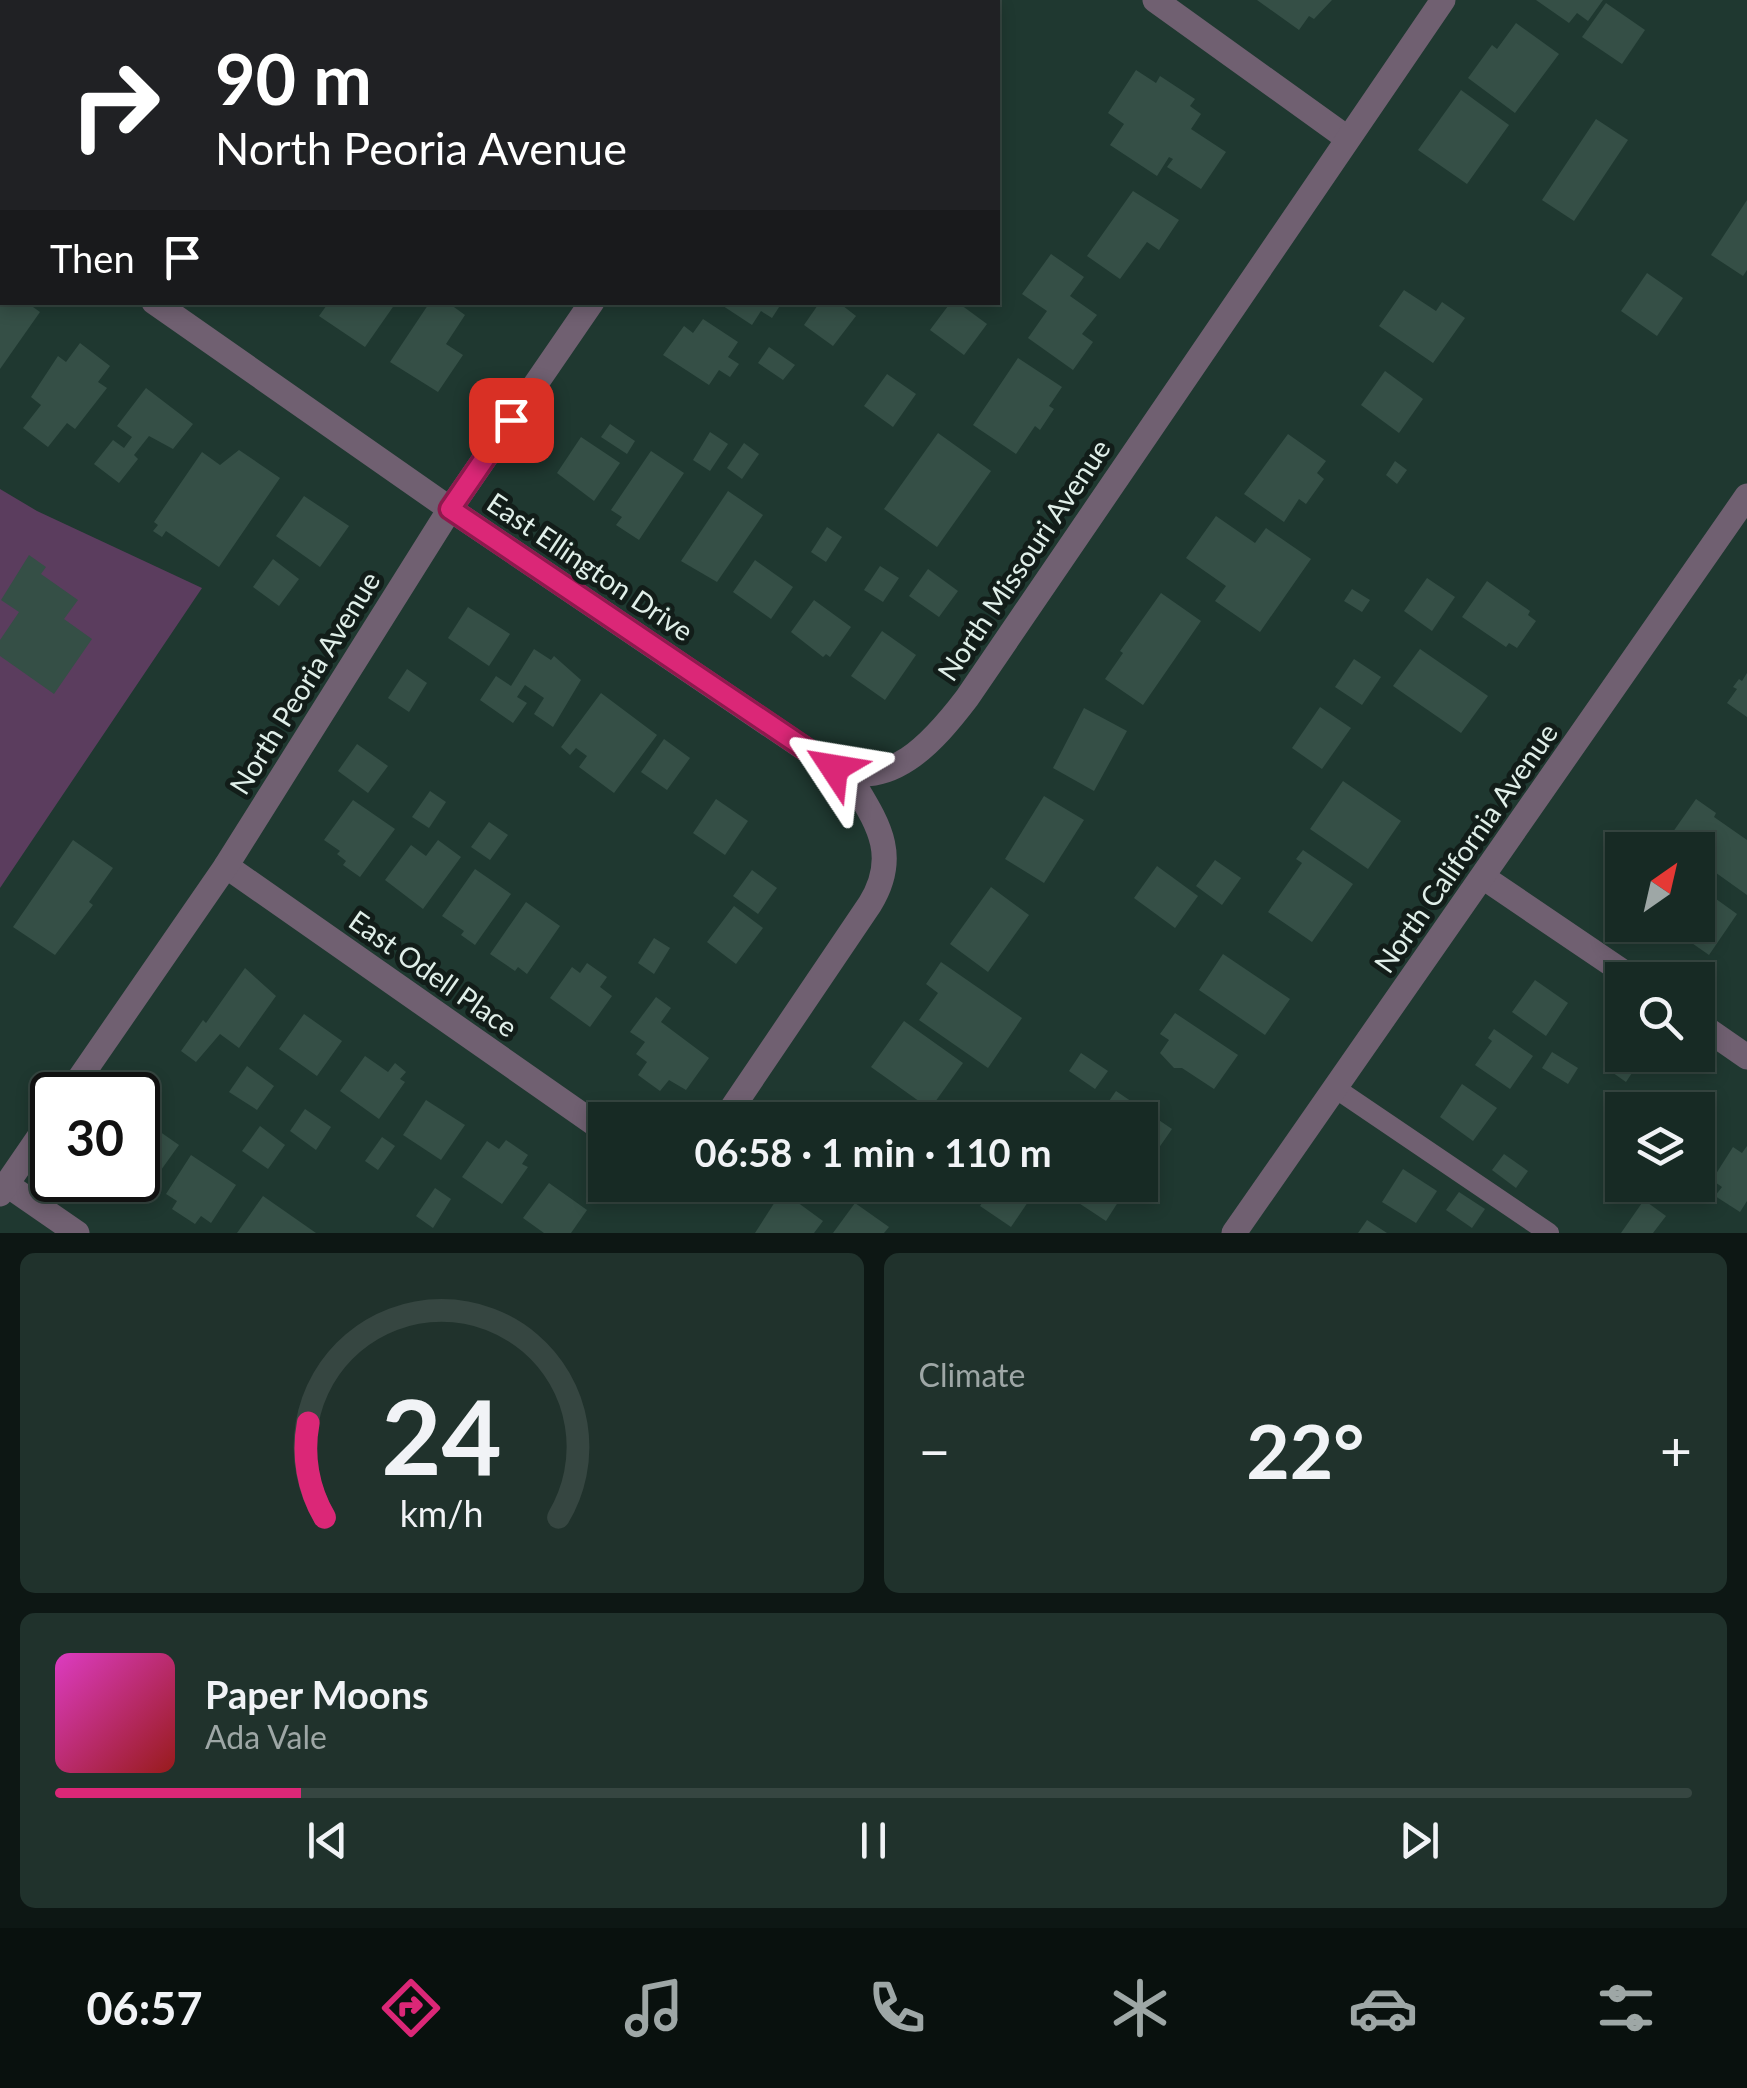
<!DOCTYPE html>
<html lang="en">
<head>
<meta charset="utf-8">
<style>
	body { margin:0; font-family:Lato,sans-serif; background:#20322c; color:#f1f3f6; height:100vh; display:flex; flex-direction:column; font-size:38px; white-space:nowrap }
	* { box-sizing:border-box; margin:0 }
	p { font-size:32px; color:#9ea7a6 }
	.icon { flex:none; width:55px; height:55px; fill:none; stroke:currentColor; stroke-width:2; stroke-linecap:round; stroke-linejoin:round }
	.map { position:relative; height:1233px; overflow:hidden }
	.side { display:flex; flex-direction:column; gap:20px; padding:20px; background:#0d1714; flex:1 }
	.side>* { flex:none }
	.hud { position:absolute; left:0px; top:0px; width:1000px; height:305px; box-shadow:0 5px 15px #0003,0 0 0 2px #364641; background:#202124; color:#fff; overflow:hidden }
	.needle { width:65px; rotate:34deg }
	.controls { position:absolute; left:1605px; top:832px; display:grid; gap:20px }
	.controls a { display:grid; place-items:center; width:110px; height:110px; border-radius:0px; background:#172a24; box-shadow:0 5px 15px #0003,0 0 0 2px #364641; font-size:50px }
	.speed { position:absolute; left:30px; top:1072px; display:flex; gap:20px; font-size:50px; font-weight:700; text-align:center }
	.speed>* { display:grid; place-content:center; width:130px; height:130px; border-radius:50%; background:#172a24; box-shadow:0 5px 15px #0003,0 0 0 2px #364641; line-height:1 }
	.speed .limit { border:5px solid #111; border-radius:15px; background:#fff; color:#111 }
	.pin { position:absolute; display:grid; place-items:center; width:85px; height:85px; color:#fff; margin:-42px; border-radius:20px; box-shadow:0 5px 15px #0006 }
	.me { position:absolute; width:110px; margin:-55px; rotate:303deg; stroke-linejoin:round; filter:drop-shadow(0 0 8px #0008) }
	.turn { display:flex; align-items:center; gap:35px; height:210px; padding:0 50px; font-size:45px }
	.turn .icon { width:130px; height:130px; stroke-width:2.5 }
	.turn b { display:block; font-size:70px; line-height:85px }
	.then { display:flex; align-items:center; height:95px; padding:0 50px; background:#0003; gap:20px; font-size:38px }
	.big { font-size:75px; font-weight:700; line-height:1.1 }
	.side .card { flex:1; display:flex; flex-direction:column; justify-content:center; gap:15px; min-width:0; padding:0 35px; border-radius:15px; background:#20322c }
	.side .dial { align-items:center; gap:0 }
	.dial svg { height:260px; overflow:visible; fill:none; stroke:#364641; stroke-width:7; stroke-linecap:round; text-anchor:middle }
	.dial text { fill:#f1f3f6; stroke:none }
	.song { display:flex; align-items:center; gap:30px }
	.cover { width:120px; height:120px; border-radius:15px; background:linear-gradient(135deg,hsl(310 70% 55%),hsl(0 70% 35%)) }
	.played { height:10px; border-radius:5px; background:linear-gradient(90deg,#db2777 15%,#364641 15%) }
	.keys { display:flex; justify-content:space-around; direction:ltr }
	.heat { display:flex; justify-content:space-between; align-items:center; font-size:55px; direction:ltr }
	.side .tiles { flex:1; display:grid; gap:20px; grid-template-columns:1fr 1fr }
	.card:last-child { grid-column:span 2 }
	.trip { position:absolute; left:588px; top:1102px; width:570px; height:100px; border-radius:0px; background:#172a24; box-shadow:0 5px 15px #0003,0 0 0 2px #364641; font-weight:700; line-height:100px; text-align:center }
	.dock { display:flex; height:160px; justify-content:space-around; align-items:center; background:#09110e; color:#9ea7a6 }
	.dock .icon { width:70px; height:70px }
	.dock .selected { color:#db2777 }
	.dock b { font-size:45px; color:#f1f3f6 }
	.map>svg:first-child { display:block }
	.green { fill:#5b3d5e }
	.building { fill:#354f46 }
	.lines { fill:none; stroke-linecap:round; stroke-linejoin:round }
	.lane { stroke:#706071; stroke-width:20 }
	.street { stroke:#706071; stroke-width:25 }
	.route-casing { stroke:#8e194d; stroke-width:25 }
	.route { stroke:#db2777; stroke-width:18 }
	.labels { text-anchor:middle; stroke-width:10; stroke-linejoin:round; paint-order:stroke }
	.street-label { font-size:28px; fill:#e0efe9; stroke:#121d19 }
</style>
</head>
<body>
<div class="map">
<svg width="1747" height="1233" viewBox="0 0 1747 1233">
	<rect width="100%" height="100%" fill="#1f3830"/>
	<path class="green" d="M 0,489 L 37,511 L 202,588 L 0,888 Z"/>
	<g class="building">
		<path d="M 1257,0 L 1332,0 L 1314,19 L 1309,16 L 1299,30 Z"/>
		<path d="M 1536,0 L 1603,0 L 1588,21 L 1577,13 L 1569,23 Z"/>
		<path d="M 1606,3 L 1645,30 L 1622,64 L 1582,37 Z"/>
		<path d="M 1516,23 L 1559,54 L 1515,113 L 1468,78 L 1492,45 L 1497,49 Z"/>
		<path d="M 1136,70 L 1156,83 L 1160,76 L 1195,99 L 1190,106 L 1201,114 L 1191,129 L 1226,152 L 1201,189 L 1167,167 L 1173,159 L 1169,157 L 1157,176 L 1110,145 L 1124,124 L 1108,113 Z"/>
		<path d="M 1461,90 L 1509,125 L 1467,184 L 1418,150 Z"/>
		<path d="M 1596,119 L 1628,140 L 1574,221 L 1542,200 Z"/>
		<path d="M 1133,191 L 1179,220 L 1159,250 L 1147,242 L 1120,279 L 1087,256 Z"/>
		<path d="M 1747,200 L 1747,270 L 1743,276 L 1711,255 Z"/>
		<path d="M 1051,254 L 1084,277 L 1070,296 L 1097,315 L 1082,334 L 1093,342 L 1073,370 L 1028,338 L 1047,311 L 1022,294 Z"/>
		<path d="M 1647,273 L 1683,298 L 1657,336 L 1621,311 Z"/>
		<path d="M 1404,290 L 1436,311 L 1442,302 L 1465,318 L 1433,363 L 1379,326 Z"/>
		<path d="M 0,302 L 26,302 L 40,312 L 0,369 Z"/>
		<path d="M 329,302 L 393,302 L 395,304 L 365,347 L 319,316 Z"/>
		<path d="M 430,302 L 447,302 L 465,315 L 446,344 L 463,355 L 438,392 L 390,362 Z"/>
		<path d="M 717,302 L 779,302 L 781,304 L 772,318 L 761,311 L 752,325 Z"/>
		<path d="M 820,302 L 838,302 L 856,316 L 833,346 L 804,325 Z"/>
		<path d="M 951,302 L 957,302 L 987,324 L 964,355 L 930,330 Z"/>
		<path d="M 703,319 L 738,342 L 728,357 L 739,364 L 730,377 L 719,370 L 709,385 L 663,355 L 684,326 L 693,333 Z"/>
		<path d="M 80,343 L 110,366 L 98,382 L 107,388 L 75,429 L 67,423 L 48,447 L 23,428 L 41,405 L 31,397 L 58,356 L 66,362 Z"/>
		<path d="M 769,347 L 795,365 L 783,380 L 758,363 Z"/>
		<path d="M 1018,358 L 1062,387 L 1049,406 L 1054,409 L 1040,430 L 1035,426 L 1016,454 L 973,425 Z"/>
		<path d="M 1385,371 L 1423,399 L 1399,433 L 1361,405 Z"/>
		<path d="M 887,374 L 916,394 L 893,427 L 864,406 Z"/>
		<path d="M 146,388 L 193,424 L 173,449 L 149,436 L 134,455 L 138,459 L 119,483 L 94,464 L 113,440 L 124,448 L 132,437 L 117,426 Z"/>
		<path d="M 610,424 L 635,441 L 627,454 L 601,437 Z"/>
		<path d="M 710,432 L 728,444 L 710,471 L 693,460 Z"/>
		<path d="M 938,433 L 991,471 L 937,547 L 884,509 Z"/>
		<path d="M 1288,434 L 1326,461 L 1317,473 L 1324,479 L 1306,504 L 1299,499 L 1284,522 L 1244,494 Z"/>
		<path d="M 581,437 L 620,463 L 594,501 L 557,473 Z"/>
		<path d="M 744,443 L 759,454 L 742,479 L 727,468 Z"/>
		<path d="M 239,450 L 280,478 L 219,567 L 166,531 L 162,537 L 153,531 L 158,525 L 154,522 L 202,452 L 220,465 Z"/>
		<path d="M 651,451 L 684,473 L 639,540 L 616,525 L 622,517 L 611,510 Z"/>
		<path d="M 1395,461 L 1407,470 L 1397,484 L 1386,475 Z"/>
		<path d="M 728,491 L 763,515 L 717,582 L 681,561 Z"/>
		<path d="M 304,496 L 349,526 L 320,567 L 276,536 Z"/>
		<path d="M 1216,516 L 1255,543 L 1266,528 L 1311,559 L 1260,632 L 1215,601 L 1226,586 L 1186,558 Z"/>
		<path d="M 827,527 L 842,537 L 826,562 L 811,552 Z"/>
		<path d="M 29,555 L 46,567 L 41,574 L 78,600 L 64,619 L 92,639 L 54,694 L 0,656 L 0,640 L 19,612 L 1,600 Z"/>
		<path d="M 273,559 L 299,579 L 279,606 L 253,587 Z"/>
		<path d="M 755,560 L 793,587 L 771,619 L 733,592 Z"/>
		<path d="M 880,566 L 899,578 L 883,602 L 864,590 Z"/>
		<path d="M 928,569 L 958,591 L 939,617 L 909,596 Z"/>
		<path d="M 1427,578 L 1455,597 L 1432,631 L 1404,611 Z"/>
		<path d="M 1487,581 L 1530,611 L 1528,615 L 1536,621 L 1517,648 L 1509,643 L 1506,647 L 1462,617 Z"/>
		<path d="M 1352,589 L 1370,600 L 1362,612 L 1344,601 Z"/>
		<path d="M 1161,593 L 1201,621 L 1143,705 L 1105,679 L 1123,653 L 1120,651 Z"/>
		<path d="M 814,600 L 851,627 L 830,657 L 826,654 L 823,657 L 791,632 Z"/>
		<path d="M 468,607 L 510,634 L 489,666 L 448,638 Z"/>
		<path d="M 882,631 L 916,655 L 885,700 L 851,676 Z"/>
		<path d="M 534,649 L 551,660 L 554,656 L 581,680 L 553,727 L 534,714 L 544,698 L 525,685 L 517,697 L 527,703 L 513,723 L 480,700 L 496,676 L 511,686 Z"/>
		<path d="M 1420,649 L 1488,696 L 1461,733 L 1393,686 Z"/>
		<path d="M 1354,659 L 1381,677 L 1362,705 L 1335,687 Z"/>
		<path d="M 407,669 L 427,683 L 409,712 L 388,698 Z"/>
		<path d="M 1747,673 L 1747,717 L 1727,703 L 1737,689 L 1733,687 L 1739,679 L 1742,681 Z"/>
		<path d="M 601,693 L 657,735 L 614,793 L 579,767 L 587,756 L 576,748 L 570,755 L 561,747 Z"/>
		<path d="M 1320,707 L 1351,728 L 1322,769 L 1292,748 Z"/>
		<path d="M 1084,708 L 1127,731 L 1094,791 L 1053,768 Z"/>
		<path d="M 664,739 L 690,758 L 667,790 L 641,772 Z"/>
		<path d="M 357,744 L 388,766 L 368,793 L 338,771 Z"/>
		<path d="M 1343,781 L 1401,821 L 1368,869 L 1310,829 Z"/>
		<path d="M 430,791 L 446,802 L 429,828 L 412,817 Z"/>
		<path d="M 1044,796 L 1084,820 L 1044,883 L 1005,859 Z"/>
		<path d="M 716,799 L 748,821 L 725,855 L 693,833 Z"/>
		<path d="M 1696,799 L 1716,813 L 1714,817 L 1747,840 L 1747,895 L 1698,860 L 1698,850 L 1683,850 L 1668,839 Z"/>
		<path d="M 353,800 L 395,829 L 360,877 L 343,865 L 346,861 L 337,854 L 340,851 L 324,840 Z"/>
		<path d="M 489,822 L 508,835 L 490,860 L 471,847 Z"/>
		<path d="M 73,840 L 113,868 L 89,902 L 93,905 L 55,955 L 13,927 Z"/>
		<path d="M 438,840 L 461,857 L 423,909 L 385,880 L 411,845 L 426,856 Z"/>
		<path d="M 1303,850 L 1353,884 L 1312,942 L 1268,912 L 1302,863 L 1296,859 Z"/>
		<path d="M 1215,860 L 1241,878 L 1222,905 L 1196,886 Z"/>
		<path d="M 1157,866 L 1198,896 L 1175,928 L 1134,898 Z"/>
		<path d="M 475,869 L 511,894 L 475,945 L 461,935 L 464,931 L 442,916 Z"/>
		<path d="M 752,870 L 777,888 L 758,914 L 733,896 Z"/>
		<path d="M 1698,886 L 1737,914 L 1709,955 L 1666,925 L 1698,925 Z"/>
		<path d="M 991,887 L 1029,915 L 988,972 L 950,944 Z"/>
		<path d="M 526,902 L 560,926 L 527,974 L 518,967 L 515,971 L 490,954 Z"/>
		<path d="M 734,906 L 763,928 L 736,964 L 707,942 Z"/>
		<path d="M 654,938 L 670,948 L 654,974 L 638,963 Z"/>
		<path d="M 1223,954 L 1290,999 L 1265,1035 L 1199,990 Z"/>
		<path d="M 941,962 L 1022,1018 L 988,1068 L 919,1020 L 938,993 L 926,984 Z"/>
		<path d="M 587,963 L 607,977 L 600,987 L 612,996 L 590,1027 L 550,998 L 572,967 L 580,973 Z"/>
		<path d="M 245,968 L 276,996 L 239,1048 L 220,1034 L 196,1062 L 181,1051 L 203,1020 L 206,1023 Z"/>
		<path d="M 1535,980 L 1568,1003 L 1546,1036 L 1512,1012 Z"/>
		<path d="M 656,997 L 671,1008 L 661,1022 L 709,1058 L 686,1090 L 669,1080 L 660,1091 L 638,1075 L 647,1062 L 636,1054 L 645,1042 L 630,1032 Z"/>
		<path d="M 1175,1013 L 1238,1055 L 1214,1089 L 1182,1068 L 1174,1068 L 1160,1053 L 1169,1040 L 1160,1034 Z"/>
		<path d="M 304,1014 L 342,1041 L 317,1076 L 279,1049 Z"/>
		<path d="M 904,1021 L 963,1063 L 930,1109 L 871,1067 Z"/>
		<path d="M 1494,1029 L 1533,1056 L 1510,1089 L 1475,1065 L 1492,1041 L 1488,1038 Z"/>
		<path d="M 1622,1043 L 1622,1055 L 1644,1055 L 1626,1082 L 1606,1068 Z"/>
		<path d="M 1552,1052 L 1578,1068 L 1568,1084 L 1542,1068 Z"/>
		<path d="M 1081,1053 L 1108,1071 L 1095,1089 L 1069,1071 Z"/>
		<path d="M 365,1056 L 388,1072 L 395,1063 L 406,1072 L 400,1079 L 405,1082 L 379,1119 L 340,1091 Z"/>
		<path d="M 247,1066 L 274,1086 L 257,1110 L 229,1092 Z"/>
		<path d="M 1462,1084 L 1497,1108 L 1473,1141 L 1440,1117 Z"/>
		<path d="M 1116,1091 L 1172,1129 L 1140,1175 L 1140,1120 L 1096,1120 Z"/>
		<path d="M 426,1100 L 465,1125 L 441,1160 L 403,1135 Z"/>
		<path d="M 1022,1101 L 1034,1109 L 1028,1120 L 1015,1114 Z"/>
		<path d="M 845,1102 L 871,1120 L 832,1120 Z"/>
		<path d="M 138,1104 L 162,1121 L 156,1129 L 179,1145 L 156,1177 L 138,1164 Z"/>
		<path d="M 305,1109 L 331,1127 L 316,1150 L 290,1131 Z"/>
		<path d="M 260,1126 L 285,1145 L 268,1169 L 242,1151 Z"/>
		<path d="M 382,1137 L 395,1146 L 378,1170 L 365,1161 Z"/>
		<path d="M 506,1140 L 528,1155 L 522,1164 L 528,1167 L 502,1204 L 462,1177 L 487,1141 L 499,1149 Z"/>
		<path d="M 1747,1146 L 1747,1201 L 1740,1212 L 1715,1196 L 1722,1187 L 1712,1180 L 1733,1147 L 1742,1153 Z"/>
		<path d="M 1504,1154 L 1528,1171 L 1516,1188 L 1492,1170 Z"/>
		<path d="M 191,1155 L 236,1185 L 211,1223 L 201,1216 L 195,1224 L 172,1209 L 177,1201 L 166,1194 Z"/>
		<path d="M 1403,1169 L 1437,1191 L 1416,1223 L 1382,1202 Z"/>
		<path d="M 549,1183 L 587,1210 L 571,1233 L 544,1233 L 523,1218 Z"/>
		<path d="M 994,1185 L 1009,1185 L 1030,1199 L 1011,1227 L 980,1206 Z"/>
		<path d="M 1063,1185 L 1129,1185 L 1106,1221 L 1059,1190 Z"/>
		<path d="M 435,1188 L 451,1199 L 433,1228 L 416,1216 Z"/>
		<path d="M 782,1191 L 823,1221 L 814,1233 L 755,1233 Z"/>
		<path d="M 1459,1192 L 1485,1209 L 1472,1228 L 1446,1210 Z"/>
		<path d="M 263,1196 L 316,1233 L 237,1233 Z"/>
		<path d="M 1644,1200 L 1666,1216 L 1653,1233 L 1621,1233 Z"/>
		<path d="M 855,1203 L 889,1227 L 884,1233 L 833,1233 Z"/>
		<path d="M 1367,1220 L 1387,1233 L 1358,1233 Z"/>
	</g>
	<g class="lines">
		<g class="lane">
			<path d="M 568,0 L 572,2"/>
			<path d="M 1335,1088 L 1549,1233"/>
		</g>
		<g class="street">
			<path d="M 1155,0 L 1347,138"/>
			<path d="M 799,2 L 801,0"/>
			<path d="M 0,195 L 2,196"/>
			<path d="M 154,302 L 450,509 L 829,765 C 888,796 935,740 967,698 L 1443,0"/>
			<path d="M 226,866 L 605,1131"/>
			<path d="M 1483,877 L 1635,980"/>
			<path d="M 1698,1023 L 1747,1057"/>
			<path d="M 68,1095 L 226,866 L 450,509 L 592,302"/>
			<path d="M 724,1120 L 870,904 C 902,852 874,819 848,774"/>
			<path d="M 6,1184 L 77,1233"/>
			<path d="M 0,1194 L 52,1118"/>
			<path d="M 1234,1233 L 1747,496"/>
		</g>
	</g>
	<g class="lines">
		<defs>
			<path id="route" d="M 511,420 L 450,509 L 834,768"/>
		</defs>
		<use href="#route" class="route-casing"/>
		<use href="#route" class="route"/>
	</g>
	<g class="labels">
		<g class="street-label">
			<text transform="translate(1024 560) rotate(-56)" y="10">North Missouri Avenue</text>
			<text transform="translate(590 567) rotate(34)" y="10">East Ellington Drive</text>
			<text transform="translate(305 683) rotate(-58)" y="10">North Peoria Avenue</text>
			<text transform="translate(1466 848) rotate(-55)" y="10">North California Avenue</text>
			<text transform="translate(433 974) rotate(35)" y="10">East Odell Place</text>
		</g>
	</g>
</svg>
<div class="controls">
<a><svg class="needle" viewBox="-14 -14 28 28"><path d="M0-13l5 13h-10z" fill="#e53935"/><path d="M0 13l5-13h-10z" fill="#9ea7a6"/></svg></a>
<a><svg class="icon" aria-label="search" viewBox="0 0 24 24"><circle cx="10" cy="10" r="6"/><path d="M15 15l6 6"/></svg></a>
<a><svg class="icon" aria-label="layers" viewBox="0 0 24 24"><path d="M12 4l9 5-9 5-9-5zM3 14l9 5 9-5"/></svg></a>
</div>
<div class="speed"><div class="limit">30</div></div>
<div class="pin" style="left:511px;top:420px;background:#d93025"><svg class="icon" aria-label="arrive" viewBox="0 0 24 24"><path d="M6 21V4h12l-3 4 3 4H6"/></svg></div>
<svg class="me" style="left:834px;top:768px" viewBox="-20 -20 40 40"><path d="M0-17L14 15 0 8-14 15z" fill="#db2777" stroke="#fff" stroke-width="4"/></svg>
<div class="trip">06:58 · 1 min · 110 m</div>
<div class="hud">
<div class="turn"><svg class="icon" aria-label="right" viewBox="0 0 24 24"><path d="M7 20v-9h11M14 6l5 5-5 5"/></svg><div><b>90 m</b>North Peoria Avenue</div></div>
<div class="then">Then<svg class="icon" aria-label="arrive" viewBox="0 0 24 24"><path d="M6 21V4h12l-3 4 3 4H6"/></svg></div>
</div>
</div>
<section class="side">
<div class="tiles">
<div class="card dial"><svg viewBox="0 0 100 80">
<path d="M14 69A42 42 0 1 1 86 69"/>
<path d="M14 69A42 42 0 0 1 9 40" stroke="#db2777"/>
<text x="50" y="56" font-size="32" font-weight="700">24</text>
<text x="50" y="72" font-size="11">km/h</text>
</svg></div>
<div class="card"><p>Climate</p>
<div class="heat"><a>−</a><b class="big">22°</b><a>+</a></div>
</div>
<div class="card">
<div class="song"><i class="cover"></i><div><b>Paper Moons</b><p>Ada Vale</p></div></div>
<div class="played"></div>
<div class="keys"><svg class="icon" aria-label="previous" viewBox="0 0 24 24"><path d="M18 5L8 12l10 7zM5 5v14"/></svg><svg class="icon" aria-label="pause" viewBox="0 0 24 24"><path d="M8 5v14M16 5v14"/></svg><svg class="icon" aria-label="next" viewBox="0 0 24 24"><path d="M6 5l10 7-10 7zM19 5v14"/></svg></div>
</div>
</div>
</section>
<nav class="dock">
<b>06:57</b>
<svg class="icon selected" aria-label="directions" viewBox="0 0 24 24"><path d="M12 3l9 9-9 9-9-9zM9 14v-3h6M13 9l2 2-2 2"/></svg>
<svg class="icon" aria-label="music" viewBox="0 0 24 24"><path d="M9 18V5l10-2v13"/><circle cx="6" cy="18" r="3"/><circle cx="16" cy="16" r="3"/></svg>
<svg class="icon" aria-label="phone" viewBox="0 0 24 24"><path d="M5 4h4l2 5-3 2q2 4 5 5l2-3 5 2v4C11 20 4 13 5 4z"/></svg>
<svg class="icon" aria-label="climate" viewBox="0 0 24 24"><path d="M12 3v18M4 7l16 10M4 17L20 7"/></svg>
<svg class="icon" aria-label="car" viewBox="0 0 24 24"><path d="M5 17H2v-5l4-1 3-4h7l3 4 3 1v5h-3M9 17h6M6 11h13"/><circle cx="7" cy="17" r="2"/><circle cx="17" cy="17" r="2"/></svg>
<svg class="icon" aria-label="filters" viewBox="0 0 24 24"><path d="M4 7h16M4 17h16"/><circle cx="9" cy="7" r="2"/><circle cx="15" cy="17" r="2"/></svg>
</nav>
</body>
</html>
